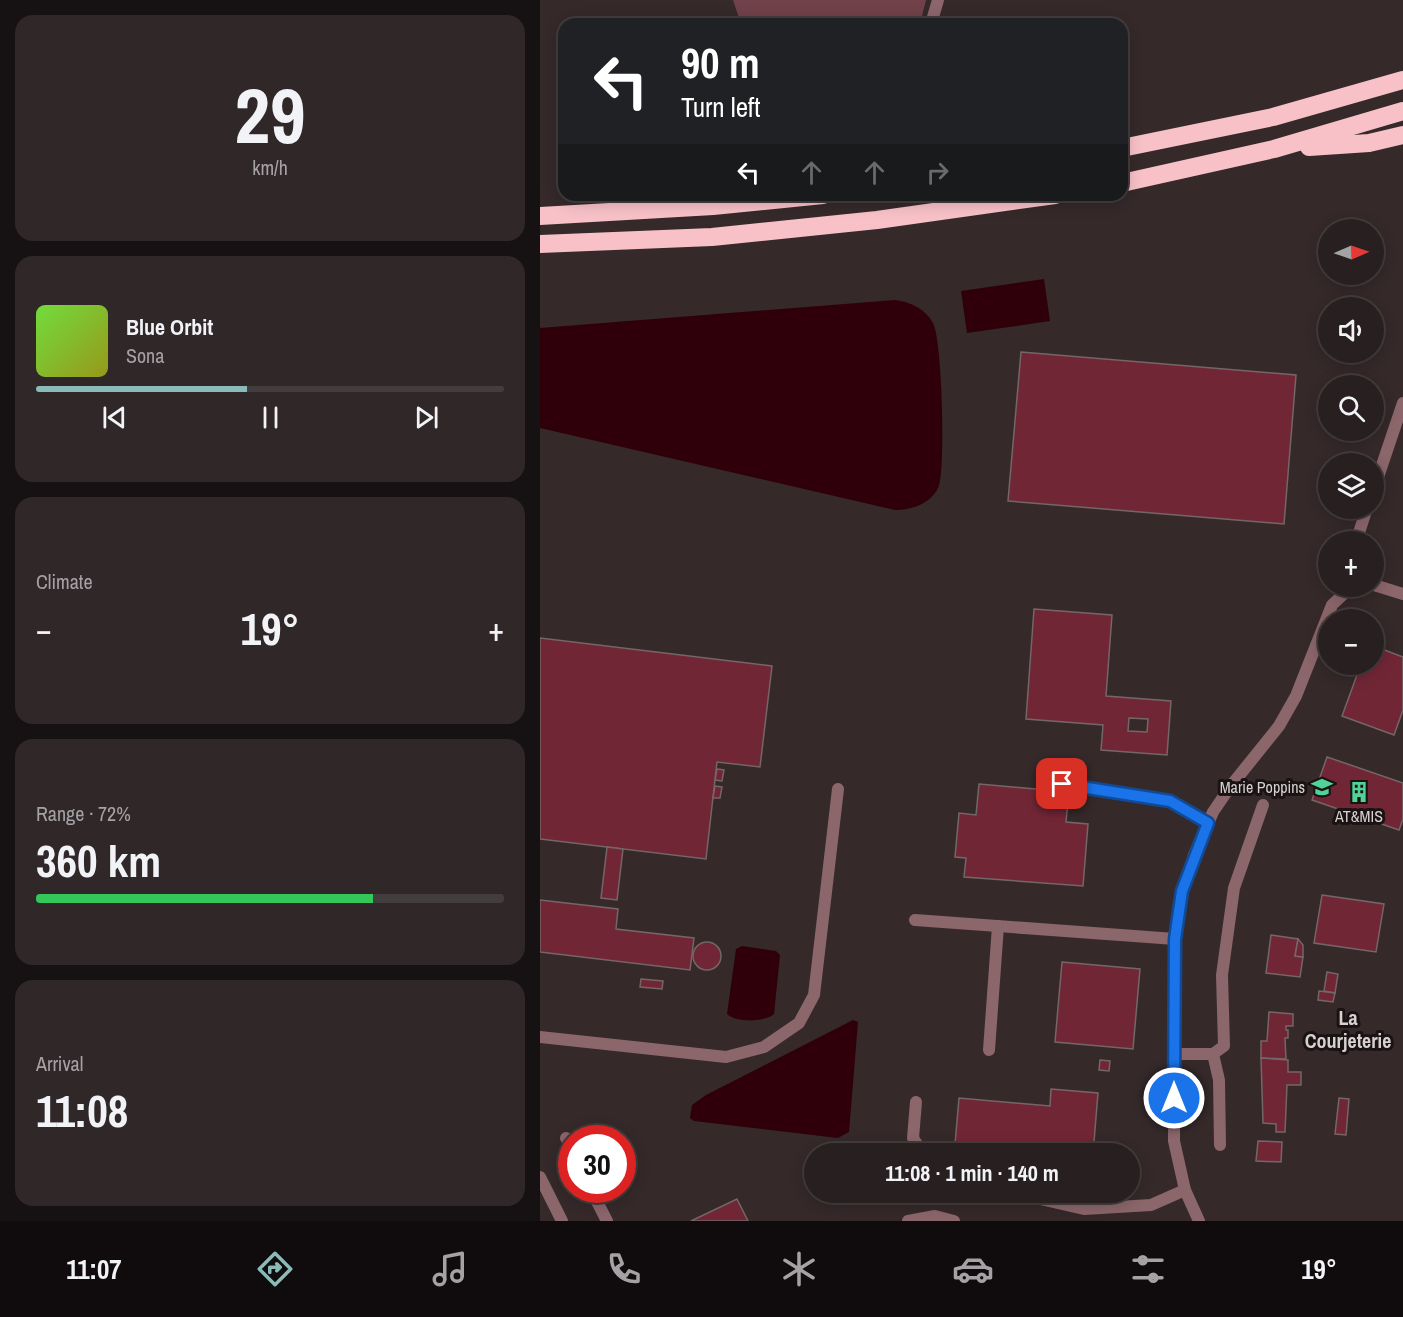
<!DOCTYPE html>
<html lang="en">
<head>
<meta charset="utf-8">
<style>
	body { margin:0; font-family:"Archivo Narrow",sans-serif; background:#302729; color:#f1f3f6; height:100vh; display:flex; flex-direction:column; font-size:22px; white-space:nowrap }
	* { box-sizing:border-box; margin:0 }
	p { font-size:20px; color:#a5a2a5 }
	.icon { flex:none; width:33px; height:33px; fill:none; stroke:currentColor; stroke-width:2; stroke-linecap:round; stroke-linejoin:round }
	.map { position:relative; flex:1; overflow:hidden }
	.sheet { display:flex; flex-direction:column; gap:15px; padding:15px; background:#161112; width:540px }
	.sheet>* { flex:none }
	.banner { position:absolute; left:18px; top:18px; width:570px; height:183px; border-radius:18px; box-shadow:0 3px 15px #0003,0 0 0 2px #443d3e; background:#202124; color:#fff; overflow:hidden }
	.needle { width:39px; rotate:88deg }
	.fabs { position:absolute; left:778px; top:219px; display:grid; gap:12px }
	.fabs a { display:grid; place-items:center; width:66px; height:66px; border-radius:50%; background:#281f20; box-shadow:0 3px 15px #0003,0 0 0 2px #443d3e; font-size:30px }
	.speed { position:absolute; left:18px; top:1125px; display:flex; gap:12px; font-size:30px; font-weight:700; text-align:center }
	.speed>* { display:grid; place-content:center; width:78px; height:78px; border-radius:50%; background:#281f20; box-shadow:0 3px 15px #0003,0 0 0 2px #443d3e; line-height:1 }
	.speed .limit { border:9px solid #d22; background:#fff; color:#111 }
	.pin { position:absolute; display:grid; place-items:center; width:51px; height:51px; color:#fff; margin:-26px; border-radius:12px; box-shadow:0 3px 9px #0006 }
	.me { position:absolute; width:66px; margin:-33px; rotate:0deg; stroke-linejoin:round; filter:drop-shadow(0 0 4px #0008) }
	.turn { display:flex; align-items:center; gap:21px; height:126px; padding:0 24px; font-size:27px }
	.turn .icon { width:78px; height:78px; stroke-width:2.5 }
	.turn b { display:block; font-size:42px; line-height:51px }
	.lanes { display:flex; align-items:center; height:57px; padding:0 24px; background:#0003; justify-content:center; gap:30px; direction:ltr }
	.lanes .off { opacity:.35 }
	.big { font-size:45px; font-weight:700; line-height:1.1 }
	.sheet .widget { flex:1; display:flex; flex-direction:column; justify-content:center; gap:9px; min-width:0; padding:0 21px; border-radius:18px; background:#302729 }
	.sheet .dial { align-items:center; gap:0 }
	.dial b { font-size:78px; line-height:1 }
	.song { display:flex; align-items:center; gap:18px }
	.cover { width:72px; height:72px; border-radius:9px; background:linear-gradient(135deg,hsl(100 70% 55%),hsl(60 70% 35%)) }
	.played { height:6px; border-radius:3px; background:linear-gradient(90deg,#8bbbb9 45%,#443d3e 45%) }
	.keys { display:flex; justify-content:space-around; direction:ltr }
	.heat { display:flex; justify-content:space-between; align-items:center; font-size:33px; direction:ltr }
	.charge { height:9px; border-radius:4px; background:linear-gradient(90deg,#34c759 72%,#443d3e 0) }
	.trip { position:absolute; left:264px; top:1143px; width:336px; height:60px; border-radius:30px; background:#281f20; box-shadow:0 3px 15px #0003,0 0 0 2px #443d3e; font-weight:700; line-height:60px; text-align:center }
	.dock { display:flex; height:96px; justify-content:space-around; align-items:center; background:#100c0d; color:#a5a2a5 }
	.dock .icon { width:42px; height:42px }
	.dock .on { color:#8bbbb9 }
	.dock b { font-size:27px; color:#f1f3f6 }
	main { display:flex; flex:1; min-height:0 }
	.map>svg:first-child { display:block }
	.green { fill:#704148 }
	.water { fill:#2f000a }
	.building { fill:#712636; stroke:#746667; stroke-width:1.5; fill-rule:evenodd }
	.lines { fill:none; stroke-linecap:round; stroke-linejoin:round }
	.lane { stroke:#8b666b; stroke-width:12 }
	.street { stroke:#8b666b; stroke-width:12 }
	.highway { stroke:#f8c1c8; stroke-width:18 }
	.route-casing { stroke:#114b97; stroke-width:15 }
	.route { stroke:#1a73e8; stroke-width:10 }
	.labels { text-anchor:middle; stroke-width:6; stroke-linejoin:round; paint-order:stroke }
	.poi-label { font-size:16px; fill:#d8d0d1; stroke:#191314; text-anchor:end }
	.quarter-label { font-size:20px; font-weight:bold; fill:#d8d0d1; stroke:#191314 }
</style>
</head>
<body>
<main>
<section class="sheet">
<div class="widget dial"><b>29</b><p>km/h</p></div>
<div class="widget">
<div class="song"><i class="cover"></i><div><b>Blue Orbit</b><p>Sona</p></div></div>
<div class="played"></div>
<div class="keys"><svg class="icon" aria-label="previous" viewBox="0 0 24 24"><path d="M18 5L8 12l10 7zM5 5v14"/></svg><svg class="icon" aria-label="pause" viewBox="0 0 24 24"><path d="M8 5v14M16 5v14"/></svg><svg class="icon" aria-label="next" viewBox="0 0 24 24"><path d="M6 5l10 7-10 7zM19 5v14"/></svg></div>
</div>
<div class="widget"><p>Climate</p>
<div class="heat"><a>−</a><b class="big">19°</b><a>+</a></div>
</div>
<div class="widget"><p>Range · 72%</p><b class="big">360 km</b><div class="charge"></div></div>
<div class="widget"><p>Arrival</p><b class="big">11:08</b></div>
</section>
<div class="map">
<svg width="863" height="1221" viewBox="0 0 863 1221">
	<rect width="100%" height="100%" fill="#35292a"/>
	<path class="green" d="M 193,0 L 386,0 L 380,24 L 201,24 Z"/>
	<g class="water">
		<path d="M 504,279 L 510,321 L 427,333 L 421,291 Z"/>
		<path d="M 355,300 C 371,302 385,309 393,323 C 402,339 406,472 398,488 C 390,504 372,510 355,510 L 0,428 L 0,328 Z"/>
		<path d="M 202,946 L 236,951 L 240,955 L 234,1014 C 225,1022 196,1023 187,1014 L 196,949 Z"/>
		<path d="M 313,1020 L 318,1022 L 309,1132 L 298,1138 L 154,1121 L 150,1118 L 152,1105 L 166,1095 Z"/>
	</g>
	<g class="building">
		<path d="M 481,352 L 756,375 L 744,524 L 468,501 Z"/>
		<path d="M 494,609 L 572,615 L 566,696 L 631,701 L 627,755 L 561,750 L 563,725 L 486,719 ZM 589,718 L 608,719 L 607,732 L 588,731 Z"/>
		<path d="M 0,638 L 232,666 L 220,767 L 177,762 L 166,859 L 0,839 Z"/>
		<path d="M 834,646 L 863,657 L 863,710 L 854,735 L 802,716 L 821,664 L 834,664 Z"/>
		<path d="M 787,757 L 863,783 L 863,819 L 859,830 L 772,800 Z"/>
		<path d="M 177,769 L 184,770 L 182,781 L 175,780 Z"/>
		<path d="M 439,784 L 529,792 L 526,822 L 548,824 L 543,886 L 424,877 L 426,858 L 415,857 L 419,813 L 436,815 Z"/>
		<path d="M 175,786 L 182,787 L 180,798 L 173,798 Z"/>
		<path d="M 67,847 L 83,849 L 77,900 L 61,898 Z"/>
		<path d="M 782,895 L 844,904 L 836,952 L 774,943 Z"/>
		<path d="M 0,900 L 78,909 L 76,929 L 154,938 L 150,970 L 0,952 Z"/>
		<path d="M 731,935 L 758,939 L 755,956 L 763,957 L 760,977 L 726,973 Z"/>
		<path d="M 758,939 L 763,945 L 763,957 L 755,956 Z"/>
		<circle cx="167" cy="956" r="14"/>
		<path d="M 522,962 L 600,969 L 593,1049 L 515,1042 Z"/>
		<path d="M 787,972 L 798,974 L 795,993 L 784,991 Z"/>
		<path d="M 101,979 L 123,981 L 122,989 L 100,987 Z"/>
		<path d="M 779,991 L 795,993 L 793,1002 L 778,1000 Z"/>
		<path d="M 729,1012 L 753,1014 L 753,1026 L 746,1026 L 746,1030 L 748,1030 L 748,1038 L 745,1038 L 746,1059 L 721,1058 L 721,1041 L 727,1041 Z"/>
		<path d="M 721,1058 L 748,1060 L 748,1072 L 761,1072 L 761,1085 L 747,1085 L 745,1132 L 736,1132 L 736,1124 L 723,1123 Z"/>
		<path d="M 560,1060 L 570,1061 L 569,1071 L 559,1070 Z"/>
		<path d="M 511,1089 L 558,1093 L 553,1154 L 518,1154 L 415,1144 L 419,1098 L 510,1106 Z"/>
		<path d="M 799,1098 L 809,1099 L 806,1135 L 795,1134 Z"/>
		<path d="M 718,1141 L 742,1142 L 741,1162 L 716,1161 Z"/>
		<path d="M 197,1199 L 208,1221 L 151,1221 Z"/>
	</g>
	<g class="lines">
		<g class="lane">
			<path d="M 522,785 L 630,801 L 668,823"/>
			<path d="M 375,920 L 635,939"/>
			<path d="M 0,1037 L 186,1057 L 224,1047 L 259,1023 L 274,995 L 298,789"/>
			<path d="M 449,1050 L 458,926"/>
			<path d="M 634,1054 L 673,1054 L 684,1046 L 682,975 L 694,888 L 723,805"/>
			<path d="M 673,1054 L 679,1080 L 680,1145"/>
			<path d="M 376,1102 L 373,1138 L 383,1154"/>
			<path d="M 26,1138 L 32,1149"/>
			<path d="M 0,1177 L 22,1221"/>
			<path d="M 51,1190 L 67,1221"/>
			<path d="M 470,1192 L 544,1209 L 611,1205 L 645,1190"/>
			<path d="M 368,1221 L 395,1216 L 414,1221"/>
		</g>
		<g class="street">
			<path d="M 391,24 L 398,0"/>
			<path d="M 834,489 L 863,403"/>
			<path d="M 816,542 L 827,508"/>
			<path d="M 834,585 L 863,594"/>
			<path d="M 659,1221 L 645,1190 L 634,1141 L 635,939 L 642,892 L 654,855 L 673,812 L 690,787 L 739,726 L 756,696 L 792,605 L 812,586"/>
		</g>
		<g class="highway">
			<path d="M 769,147 L 829,143 L 863,135"/>
			<path d="M 582,148 L 733,117 L 863,80"/>
			<path d="M 582,183 L 734,149 L 863,111"/>
			<path d="M 0,216 L 173,206 L 283,195"/>
			<path d="M 0,244 L 172,237 L 337,220 L 515,195"/>
		</g>
	</g>
	<g class="lines">
		<defs>
			<path id="route" d="M 522,784 L 630,801 L 668,823 L 642,891 L 635,939 L 634,1098"/>
		</defs>
		<use href="#route" class="route-casing"/>
		<use href="#route" class="route"/>
	</g>
	<defs>
		<symbol id="school-bare" viewBox="-9 -9 18 18"><path d="M0-5L7-2L0 1L-7-2ZM-4 1L0 2.5L4 1V4Q0 6-4 4Z" fill="#50d398" stroke="#191314" stroke-width="2.5" paint-order="stroke"/></symbol>
		<symbol id="building-bare" viewBox="-9 -9 18 18"><path d="M-4-6H4V6H1V3H-1V6H-4ZM-2.5-4.3h1.7v1.8h-1.7ZM.8-4.3h1.7v1.8H.8ZM-2.5-1h1.7V.8h-1.7ZM.8-1h1.7V.8H.8Z" fill="#50d398" stroke="#191314" stroke-width="2.5" paint-order="stroke"/></symbol>
	</defs>
	<g fill-rule="evenodd">
		<use href="#school-bare" x="767" y="772" width="30" height="30"/>
		<use href="#building-bare" x="804" y="777" width="30" height="30"/>
	</g>
	<g class="labels">
		<g class="poi-label">
			<text x="765" y="793">Marie Poppins</text>
			<text x="819" y="822" text-anchor="middle">AT&amp;MIS</text>
		</g>
		<g class="quarter-label">
			<text x="808" y="1025">La<tspan x="808" dy="23">Courjeterie</tspan></text>
		</g>
	</g>
</svg>
<div class="fabs">
<a><svg class="needle" viewBox="-14 -14 28 28"><path d="M0-13l5 13h-10z" fill="#e53935"/><path d="M0 13l5-13h-10z" fill="#a5a2a5"/></svg></a>
<a><svg class="icon" aria-label="sound" viewBox="0 0 24 24"><path d="M4 9h4l5-4v14l-5-4H4zM17 9q2 3 0 6"/></svg></a>
<a><svg class="icon" aria-label="search" viewBox="0 0 24 24"><circle cx="10" cy="10" r="6"/><path d="M15 15l6 6"/></svg></a>
<a><svg class="icon" aria-label="layers" viewBox="0 0 24 24"><path d="M12 4l9 5-9 5-9-5zM3 14l9 5 9-5"/></svg></a>
<a>+</a>
<a>−</a>
</div>
<div class="speed"><div class="limit">30</div></div>
<div class="pin" style="left:522px;top:784px;background:#d93025"><svg class="icon" aria-label="arrive" viewBox="0 0 24 24"><path d="M6 21V4h12l-3 4 3 4H6"/></svg></div>
<svg class="me" style="left:634px;top:1098px" viewBox="-20 -20 40 40"><circle r="17" fill="#1a73e8" stroke="#fff" stroke-width="3"/><path d="M0-11L8 9 0 5-8 9z" fill="#fff"/></svg>
<div class="trip">11:08 · 1 min · 140 m</div>
<div class="banner">
<div class="turn"><svg class="icon" aria-label="left" viewBox="0 0 24 24"><path d="M17 20v-9H6M10 6l-5 5 5 5"/></svg><div><b>90 m</b>Turn left</div></div>
<div class="lanes"><svg class="icon" aria-label="left" viewBox="0 0 24 24"><path d="M17 20v-9H6M10 6l-5 5 5 5"/></svg><svg class="icon off" aria-label="ahead" viewBox="0 0 24 24"><path d="M12 20V5M6 11l6-6 6 6"/></svg><svg class="icon off" aria-label="ahead" viewBox="0 0 24 24"><path d="M12 20V5M6 11l6-6 6 6"/></svg><svg class="icon off" aria-label="right" viewBox="0 0 24 24"><path d="M7 20v-9h11M14 6l5 5-5 5"/></svg></div>
</div>
</div>
</main>
<nav class="dock">
<b>11:07</b>
<svg class="icon on" aria-label="directions" viewBox="0 0 24 24"><path d="M12 3l9 9-9 9-9-9zM9 14v-3h6M13 9l2 2-2 2"/></svg>
<svg class="icon" aria-label="music" viewBox="0 0 24 24"><path d="M9 18V5l10-2v13"/><circle cx="6" cy="18" r="3"/><circle cx="16" cy="16" r="3"/></svg>
<svg class="icon" aria-label="phone" viewBox="0 0 24 24"><path d="M5 4h4l2 5-3 2q2 4 5 5l2-3 5 2v4C11 20 4 13 5 4z"/></svg>
<svg class="icon" aria-label="climate" viewBox="0 0 24 24"><path d="M12 3v18M4 7l16 10M4 17L20 7"/></svg>
<svg class="icon" aria-label="car" viewBox="0 0 24 24"><path d="M5 17H2v-5l4-1 3-4h7l3 4 3 1v5h-3M9 17h6M6 11h13"/><circle cx="7" cy="17" r="2"/><circle cx="17" cy="17" r="2"/></svg>
<svg class="icon" aria-label="filters" viewBox="0 0 24 24"><path d="M4 7h16M4 17h16"/><circle cx="9" cy="7" r="2"/><circle cx="15" cy="17" r="2"/></svg>
<b>19°</b>
</nav>
</body>
</html>
